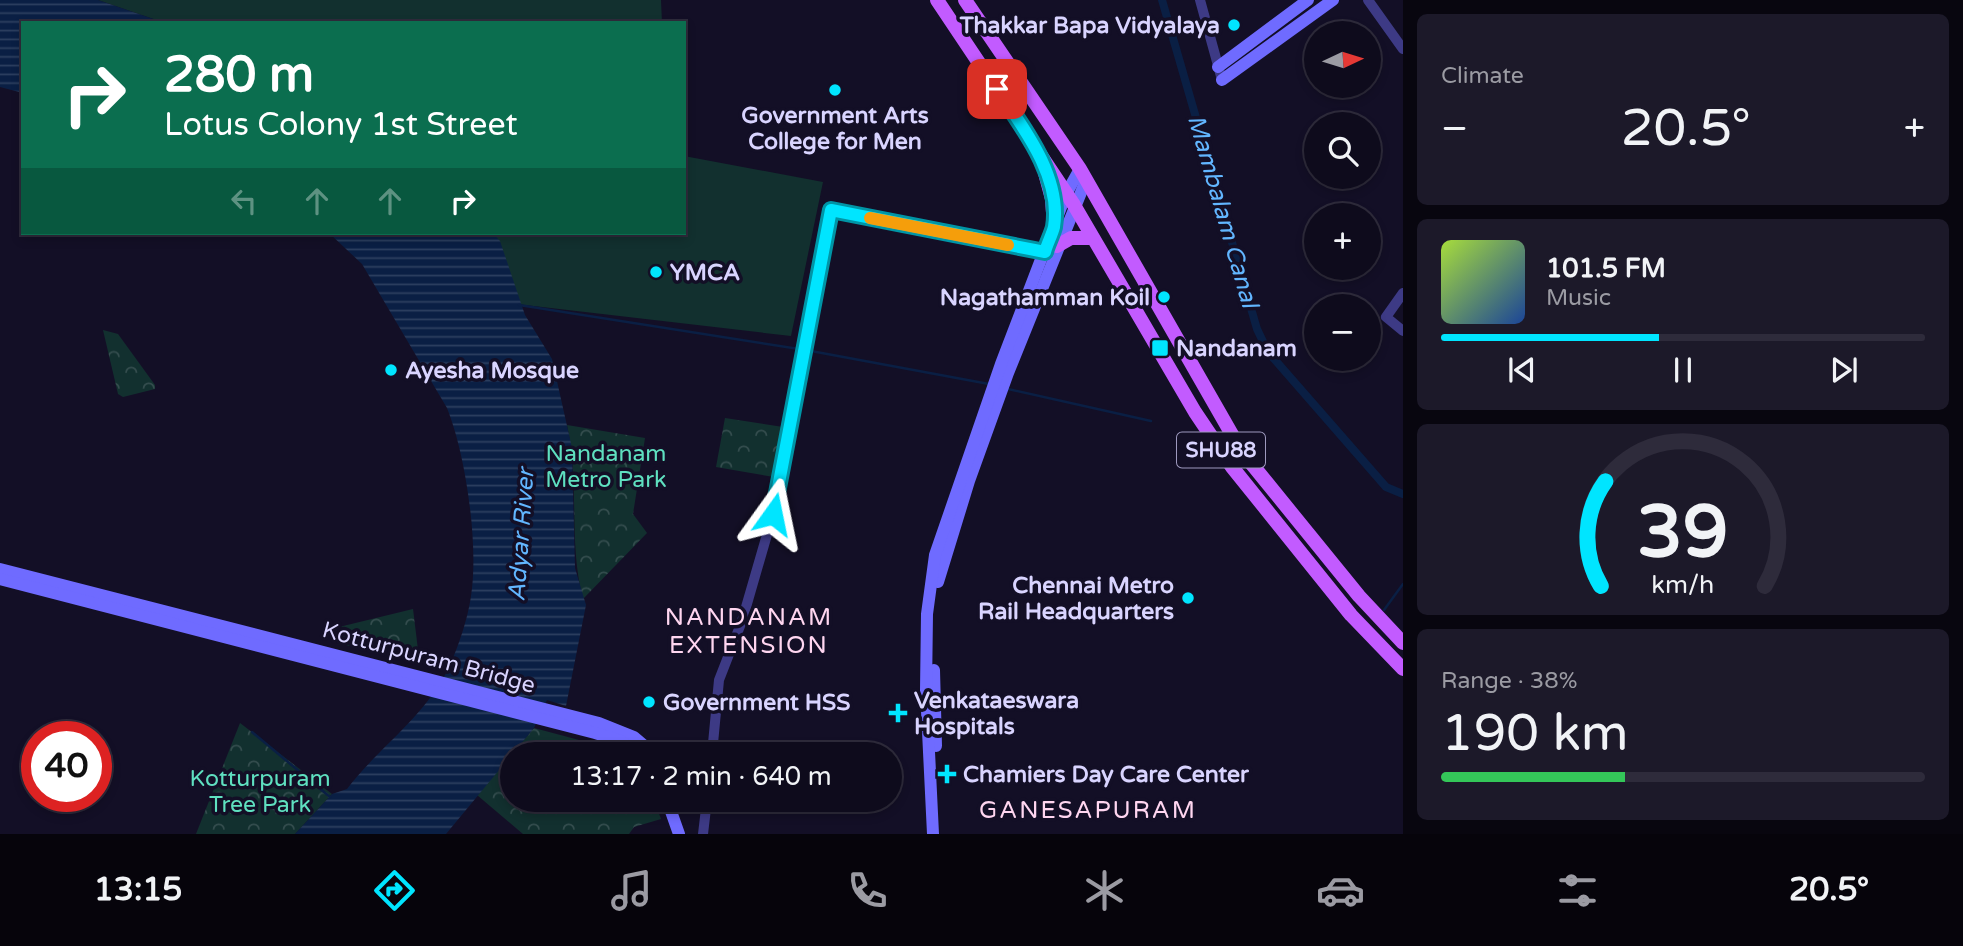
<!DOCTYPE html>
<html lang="en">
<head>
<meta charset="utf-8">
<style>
	body { margin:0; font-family:"Varela Round",sans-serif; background:#1c1929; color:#f1f3f6; height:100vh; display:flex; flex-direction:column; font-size:26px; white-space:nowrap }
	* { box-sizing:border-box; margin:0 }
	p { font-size:23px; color:#9b9ba3 }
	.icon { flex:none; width:38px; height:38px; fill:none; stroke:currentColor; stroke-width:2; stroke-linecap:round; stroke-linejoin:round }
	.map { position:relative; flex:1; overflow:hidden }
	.side { display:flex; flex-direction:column; gap:14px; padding:14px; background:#08060f; width:560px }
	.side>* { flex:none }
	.top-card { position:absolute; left:21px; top:21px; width:665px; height:214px; border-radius:0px; box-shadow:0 4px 10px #0003,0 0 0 2px #2e2b3b; background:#0b6e4f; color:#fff; overflow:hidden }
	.needle { width:46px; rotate:86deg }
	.controls { position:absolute; left:1304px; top:21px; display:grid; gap:14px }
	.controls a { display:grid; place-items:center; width:77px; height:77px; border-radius:50%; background:#0e0b1c; box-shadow:0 4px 10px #0003,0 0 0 2px #2e2b3b; font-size:35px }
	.speed { position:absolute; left:21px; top:721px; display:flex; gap:14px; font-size:35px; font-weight:700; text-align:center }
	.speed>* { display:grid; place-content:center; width:91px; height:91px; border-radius:50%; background:#0e0b1c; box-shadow:0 4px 10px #0003,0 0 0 2px #2e2b3b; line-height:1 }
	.speed .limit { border:10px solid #d22; background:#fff; color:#111 }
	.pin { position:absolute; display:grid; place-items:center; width:60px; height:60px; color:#fff; margin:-30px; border-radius:14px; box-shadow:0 4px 10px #0006 }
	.me { position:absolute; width:77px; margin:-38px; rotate:12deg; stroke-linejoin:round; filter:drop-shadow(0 0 5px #0008) }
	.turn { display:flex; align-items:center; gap:24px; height:147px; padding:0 28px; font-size:32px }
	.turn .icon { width:91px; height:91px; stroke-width:2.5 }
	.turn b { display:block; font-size:49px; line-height:60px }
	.lanes { display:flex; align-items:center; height:66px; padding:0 28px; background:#0003; justify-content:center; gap:35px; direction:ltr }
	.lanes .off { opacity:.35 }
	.big { font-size:52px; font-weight:600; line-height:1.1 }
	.side .widget { flex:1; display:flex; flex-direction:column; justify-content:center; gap:10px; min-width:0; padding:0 24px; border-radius:10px; background:#1c1929 }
	.side .dial { align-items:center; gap:0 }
	.dial svg { height:182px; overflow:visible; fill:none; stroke:#2e2b3b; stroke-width:7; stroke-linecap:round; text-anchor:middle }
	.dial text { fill:#f1f3f6; stroke:none }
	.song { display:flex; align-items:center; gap:21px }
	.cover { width:84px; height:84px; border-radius:10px; background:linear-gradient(135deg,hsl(80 70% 55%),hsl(220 70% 35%)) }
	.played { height:7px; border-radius:4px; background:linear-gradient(90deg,#00e5ff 45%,#2e2b3b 45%) }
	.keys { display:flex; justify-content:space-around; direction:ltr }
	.heat { display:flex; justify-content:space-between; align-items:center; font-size:38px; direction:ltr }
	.charge { height:10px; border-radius:5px; background:linear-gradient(90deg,#34c759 38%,#2e2b3b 0) }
	.trip { position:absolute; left:500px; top:742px; width:402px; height:70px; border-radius:35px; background:#0e0b1c; box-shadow:0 4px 10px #0003,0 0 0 2px #2e2b3b; font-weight:600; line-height:70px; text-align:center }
	.menu { display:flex; height:112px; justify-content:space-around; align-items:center; background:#06040b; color:#9b9ba3 }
	.menu .icon { width:49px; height:49px }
	.menu .on { color:#00e5ff }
	.menu b { font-size:32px; color:#f1f3f6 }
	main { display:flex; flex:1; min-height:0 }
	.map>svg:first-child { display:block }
	.green { fill:#12302f }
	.forest { fill:url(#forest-crowns) }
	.water { fill:url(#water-rules) }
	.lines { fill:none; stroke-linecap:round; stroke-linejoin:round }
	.stream { stroke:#0a1f44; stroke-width:2.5 }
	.canal { stroke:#0a1f44; stroke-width:8 }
	.tertiary { stroke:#3d3a85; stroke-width:10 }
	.secondary { stroke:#6f6bff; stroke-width:12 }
	.primary { stroke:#c25bff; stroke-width:14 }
	.route-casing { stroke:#0095a6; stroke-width:18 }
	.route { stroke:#00e5ff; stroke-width:12 }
	.slow { stroke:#f59e0b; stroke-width:12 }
	.poi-dot { fill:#00e5ff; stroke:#130f26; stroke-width:2.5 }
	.labels { text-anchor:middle; stroke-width:7; stroke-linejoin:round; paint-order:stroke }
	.shield { fill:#130f26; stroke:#9e99be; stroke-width:2 }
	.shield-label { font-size:21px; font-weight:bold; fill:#d9d4ff }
	.poi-label { font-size:23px; font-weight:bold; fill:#d9d4ff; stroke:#130f26; text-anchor:start }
	.park-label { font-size:23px; fill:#5fe0c0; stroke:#130f26 }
	.street-label { font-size:23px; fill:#d9d4ff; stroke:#130f26 }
	.water-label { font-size:24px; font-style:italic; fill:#62b6ff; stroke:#130f26 }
	.neighbourhood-label { font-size:24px; letter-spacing:2px; fill:#ffd6f0; stroke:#130f26 }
</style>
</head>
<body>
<main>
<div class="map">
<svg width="1403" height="834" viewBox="0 0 1403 834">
	<defs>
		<pattern id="forest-crowns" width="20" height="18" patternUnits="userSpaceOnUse" patternTransform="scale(1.75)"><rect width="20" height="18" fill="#12302f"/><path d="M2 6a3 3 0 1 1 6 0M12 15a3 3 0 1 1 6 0" fill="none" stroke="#344d4e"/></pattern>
		<pattern id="water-rules" width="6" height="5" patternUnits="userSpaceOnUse" patternTransform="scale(1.75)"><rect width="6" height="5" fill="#0a1f44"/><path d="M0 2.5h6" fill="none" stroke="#2d3f60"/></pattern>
	</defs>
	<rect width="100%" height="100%" fill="#130f26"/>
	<g class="green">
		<path d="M 98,0 L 661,0 L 662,23 L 165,23 Z"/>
		<path d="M 684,156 L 823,182 L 791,336 L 516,304 L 492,233 L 684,233 Z"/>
	</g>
	<g class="forest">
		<path d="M 103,330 L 118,334 L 155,385 L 155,389 L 123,397 L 118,394 Z"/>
		<path d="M 725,418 L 783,427 L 774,477 L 716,467 Z"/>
		<path d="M 567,425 L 645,438 L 633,514 L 647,533 L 583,599 C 568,542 580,482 567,425 Z"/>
		<path d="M 413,609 L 418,650 L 339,645 L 335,628 Z"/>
		<path d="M 240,723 L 332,794 L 295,834 L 196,834 Z"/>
		<path d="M 534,728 L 594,744 L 617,754 L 513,754 L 513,800 L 654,800 L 661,819 L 634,827 L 629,834 L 523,834 L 477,795 Z"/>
	</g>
	<g class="water">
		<path d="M 0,0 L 98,0 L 165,23 L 23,23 L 23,93 L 0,87 Z"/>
		<path d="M 329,233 L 493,233 L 500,241 L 525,315 L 552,359 L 572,448 L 575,568 L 586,605 L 566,706 L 547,700 L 534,728 L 446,834 L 295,834 L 332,794 L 347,789 C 378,748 426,716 449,667 C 458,648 468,618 471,596 C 479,546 466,455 447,408 L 362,264 Z"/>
	</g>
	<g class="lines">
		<g class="stream">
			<path d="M 519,305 L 799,349"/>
			<path d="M 811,351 L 989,384"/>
			<path d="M 1008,389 L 1151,421"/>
			<path d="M 1384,610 L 1403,584"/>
			<path d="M 252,732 L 330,797"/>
		</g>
		<path class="canal" d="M 1162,0 L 1257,329 L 1268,352 L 1386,487 L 1403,494"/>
		<g class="tertiary">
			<path d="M 1200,0 L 1222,80"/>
			<path d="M 1368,0 L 1403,49"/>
			<path d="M 1403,293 L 1386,317 L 1403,331"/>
			<path d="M 712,754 L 719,680 L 742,621 L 773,514 L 831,210 L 1045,252"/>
			<path d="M 703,834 L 707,800"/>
		</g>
		<g class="secondary">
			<path d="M 1218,67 L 1308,0"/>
			<path d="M 1222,80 L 1333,0"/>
			<path d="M 0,569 L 599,723 L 634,737 L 654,754"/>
			<path d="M 0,579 L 595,733 L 621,741 L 641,754"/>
			<path d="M 938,582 L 969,481 L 1008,373 L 1086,180"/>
			<path d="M 934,670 L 936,746"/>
			<path d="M 667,800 L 679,834"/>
			<path d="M 933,834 L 926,690 L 927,614 L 935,555 L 1001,364 L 1066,194 L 1080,169"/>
		</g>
		<g class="primary">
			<path d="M 937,0 L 1074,205 L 1195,412 L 1232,467 L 1351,615 L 1403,669"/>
			<path d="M 965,0 L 1080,169 L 1242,452 L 1359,596 L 1403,643"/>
			<path d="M 1045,173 L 1052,199 L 1054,226"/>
			<path d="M 1057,246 L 1071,238 L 1092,238"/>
		</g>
	</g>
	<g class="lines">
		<defs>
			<path id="route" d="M 773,514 L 831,210 L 1045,252 C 1047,244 1052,235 1054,227 C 1062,177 1023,127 997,89"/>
		</defs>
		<use href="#route" class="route-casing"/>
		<use href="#route" class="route"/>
		<path class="slow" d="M 870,218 L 1008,245"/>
	</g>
	<g class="poi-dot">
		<circle cx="1234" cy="25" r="7"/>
		<circle cx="835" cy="90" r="7"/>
		<circle cx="656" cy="272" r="7"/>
		<circle cx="1164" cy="297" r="7"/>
		<rect x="1151" y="339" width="18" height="18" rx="3.5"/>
		<circle cx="391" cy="370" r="7"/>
		<circle cx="1188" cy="598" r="7"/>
		<circle cx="649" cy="702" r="7"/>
		<path d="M894.5 702.5h7v7h7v7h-7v7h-7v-7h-7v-7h7z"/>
		<path d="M943.5 763.5h7v7h7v7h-7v7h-7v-7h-7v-7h7z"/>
	</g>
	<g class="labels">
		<rect class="shield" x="1177" y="432.5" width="88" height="35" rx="5"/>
		<g class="shield-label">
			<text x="1221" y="457">SHU88</text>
		</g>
		<g class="poi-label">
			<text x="1220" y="33" text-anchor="end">Thakkar Bapa Vidyalaya</text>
			<text x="835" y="123" text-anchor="middle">Government Arts<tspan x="835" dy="26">College for Men</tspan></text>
			<text x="670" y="280">YMCA</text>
			<text x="1150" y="305" text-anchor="end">Nagathamman Koil</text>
			<text x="1176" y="356">Nandanam</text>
			<text x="405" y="378">Ayesha Mosque</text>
			<text x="1174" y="593" text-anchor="end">Chennai Metro<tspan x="1174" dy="26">Rail Headquarters</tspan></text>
			<text x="914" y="708">Venkataeswara<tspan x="914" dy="26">Hospitals</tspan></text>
			<text x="663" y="710">Government HSS</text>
			<text x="963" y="782">Chamiers Day Care Center</text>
		</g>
		<g class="park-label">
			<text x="606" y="461">Nandanam<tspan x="606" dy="26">Metro Park</tspan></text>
			<text x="260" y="786">Kotturpuram<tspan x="260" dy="26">Tree Park</tspan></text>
		</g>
		<g class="street-label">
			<text transform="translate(429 657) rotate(15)" y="8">Kotturpuram Bridge</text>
		</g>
		<g class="water-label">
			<text transform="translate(1223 211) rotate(74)" y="8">Mambalam Canal</text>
			<text transform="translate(521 535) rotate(-86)" y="8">Adyar River</text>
		</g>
		<g class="neighbourhood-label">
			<text x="749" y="625">NANDANAM<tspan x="749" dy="28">EXTENSION</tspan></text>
			<text x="1088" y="818">GANESAPURAM</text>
		</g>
	</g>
</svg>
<div class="controls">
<a><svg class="needle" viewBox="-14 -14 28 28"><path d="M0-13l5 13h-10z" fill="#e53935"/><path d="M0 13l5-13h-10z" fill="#9b9ba3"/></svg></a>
<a><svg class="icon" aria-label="search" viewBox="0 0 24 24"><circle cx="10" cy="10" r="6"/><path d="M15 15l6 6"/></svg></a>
<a>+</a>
<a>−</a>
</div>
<div class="speed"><div class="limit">40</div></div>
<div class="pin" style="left:997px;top:89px;background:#d93025"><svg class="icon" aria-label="arrive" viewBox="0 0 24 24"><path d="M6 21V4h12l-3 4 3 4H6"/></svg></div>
<svg class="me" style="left:773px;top:514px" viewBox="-20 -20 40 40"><path d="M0-17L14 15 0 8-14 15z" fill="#00e5ff" stroke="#fff" stroke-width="4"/></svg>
<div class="trip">13:17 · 2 min · 640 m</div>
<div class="top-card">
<div class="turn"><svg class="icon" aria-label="right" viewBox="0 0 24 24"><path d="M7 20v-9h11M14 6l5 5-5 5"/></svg><div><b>280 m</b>Lotus Colony 1st Street</div></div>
<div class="lanes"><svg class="icon off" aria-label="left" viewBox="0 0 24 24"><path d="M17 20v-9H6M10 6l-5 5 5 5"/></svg><svg class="icon off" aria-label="ahead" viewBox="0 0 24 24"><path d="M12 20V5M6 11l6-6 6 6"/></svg><svg class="icon off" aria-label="ahead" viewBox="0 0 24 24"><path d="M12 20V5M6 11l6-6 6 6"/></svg><svg class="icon" aria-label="right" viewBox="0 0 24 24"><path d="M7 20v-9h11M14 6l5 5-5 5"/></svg></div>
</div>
</div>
<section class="side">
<div class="widget"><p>Climate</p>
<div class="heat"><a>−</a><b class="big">20.5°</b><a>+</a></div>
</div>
<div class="widget">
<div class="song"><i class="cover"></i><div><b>101.5 FM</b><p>Music</p></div></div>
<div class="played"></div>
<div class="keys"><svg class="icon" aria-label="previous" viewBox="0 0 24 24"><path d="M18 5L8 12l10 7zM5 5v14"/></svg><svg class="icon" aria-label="pause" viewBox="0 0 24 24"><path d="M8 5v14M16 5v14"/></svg><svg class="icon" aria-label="next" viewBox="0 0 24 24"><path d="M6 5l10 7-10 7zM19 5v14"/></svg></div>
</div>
<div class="widget dial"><svg viewBox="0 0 100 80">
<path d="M14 69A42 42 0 1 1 86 69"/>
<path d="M14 69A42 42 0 0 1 16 23" stroke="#00e5ff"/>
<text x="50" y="56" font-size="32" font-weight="700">39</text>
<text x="50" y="72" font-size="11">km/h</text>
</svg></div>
<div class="widget"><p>Range · 38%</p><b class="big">190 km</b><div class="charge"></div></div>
</section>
</main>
<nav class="menu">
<b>13:15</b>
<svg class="icon on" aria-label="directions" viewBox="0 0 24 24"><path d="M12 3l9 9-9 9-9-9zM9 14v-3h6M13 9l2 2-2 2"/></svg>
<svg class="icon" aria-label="music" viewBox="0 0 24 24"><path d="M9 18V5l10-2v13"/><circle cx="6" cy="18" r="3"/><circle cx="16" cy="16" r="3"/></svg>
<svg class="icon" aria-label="phone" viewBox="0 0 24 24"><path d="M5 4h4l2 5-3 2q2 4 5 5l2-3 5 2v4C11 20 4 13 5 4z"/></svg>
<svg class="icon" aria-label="climate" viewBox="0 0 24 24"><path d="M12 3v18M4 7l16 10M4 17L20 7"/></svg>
<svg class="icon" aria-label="car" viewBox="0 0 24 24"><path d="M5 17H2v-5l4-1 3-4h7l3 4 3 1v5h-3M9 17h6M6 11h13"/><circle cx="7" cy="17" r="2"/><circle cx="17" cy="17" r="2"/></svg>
<svg class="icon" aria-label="filters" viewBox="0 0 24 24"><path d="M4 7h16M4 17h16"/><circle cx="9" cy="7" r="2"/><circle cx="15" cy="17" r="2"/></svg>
<b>20.5°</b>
</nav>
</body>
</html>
